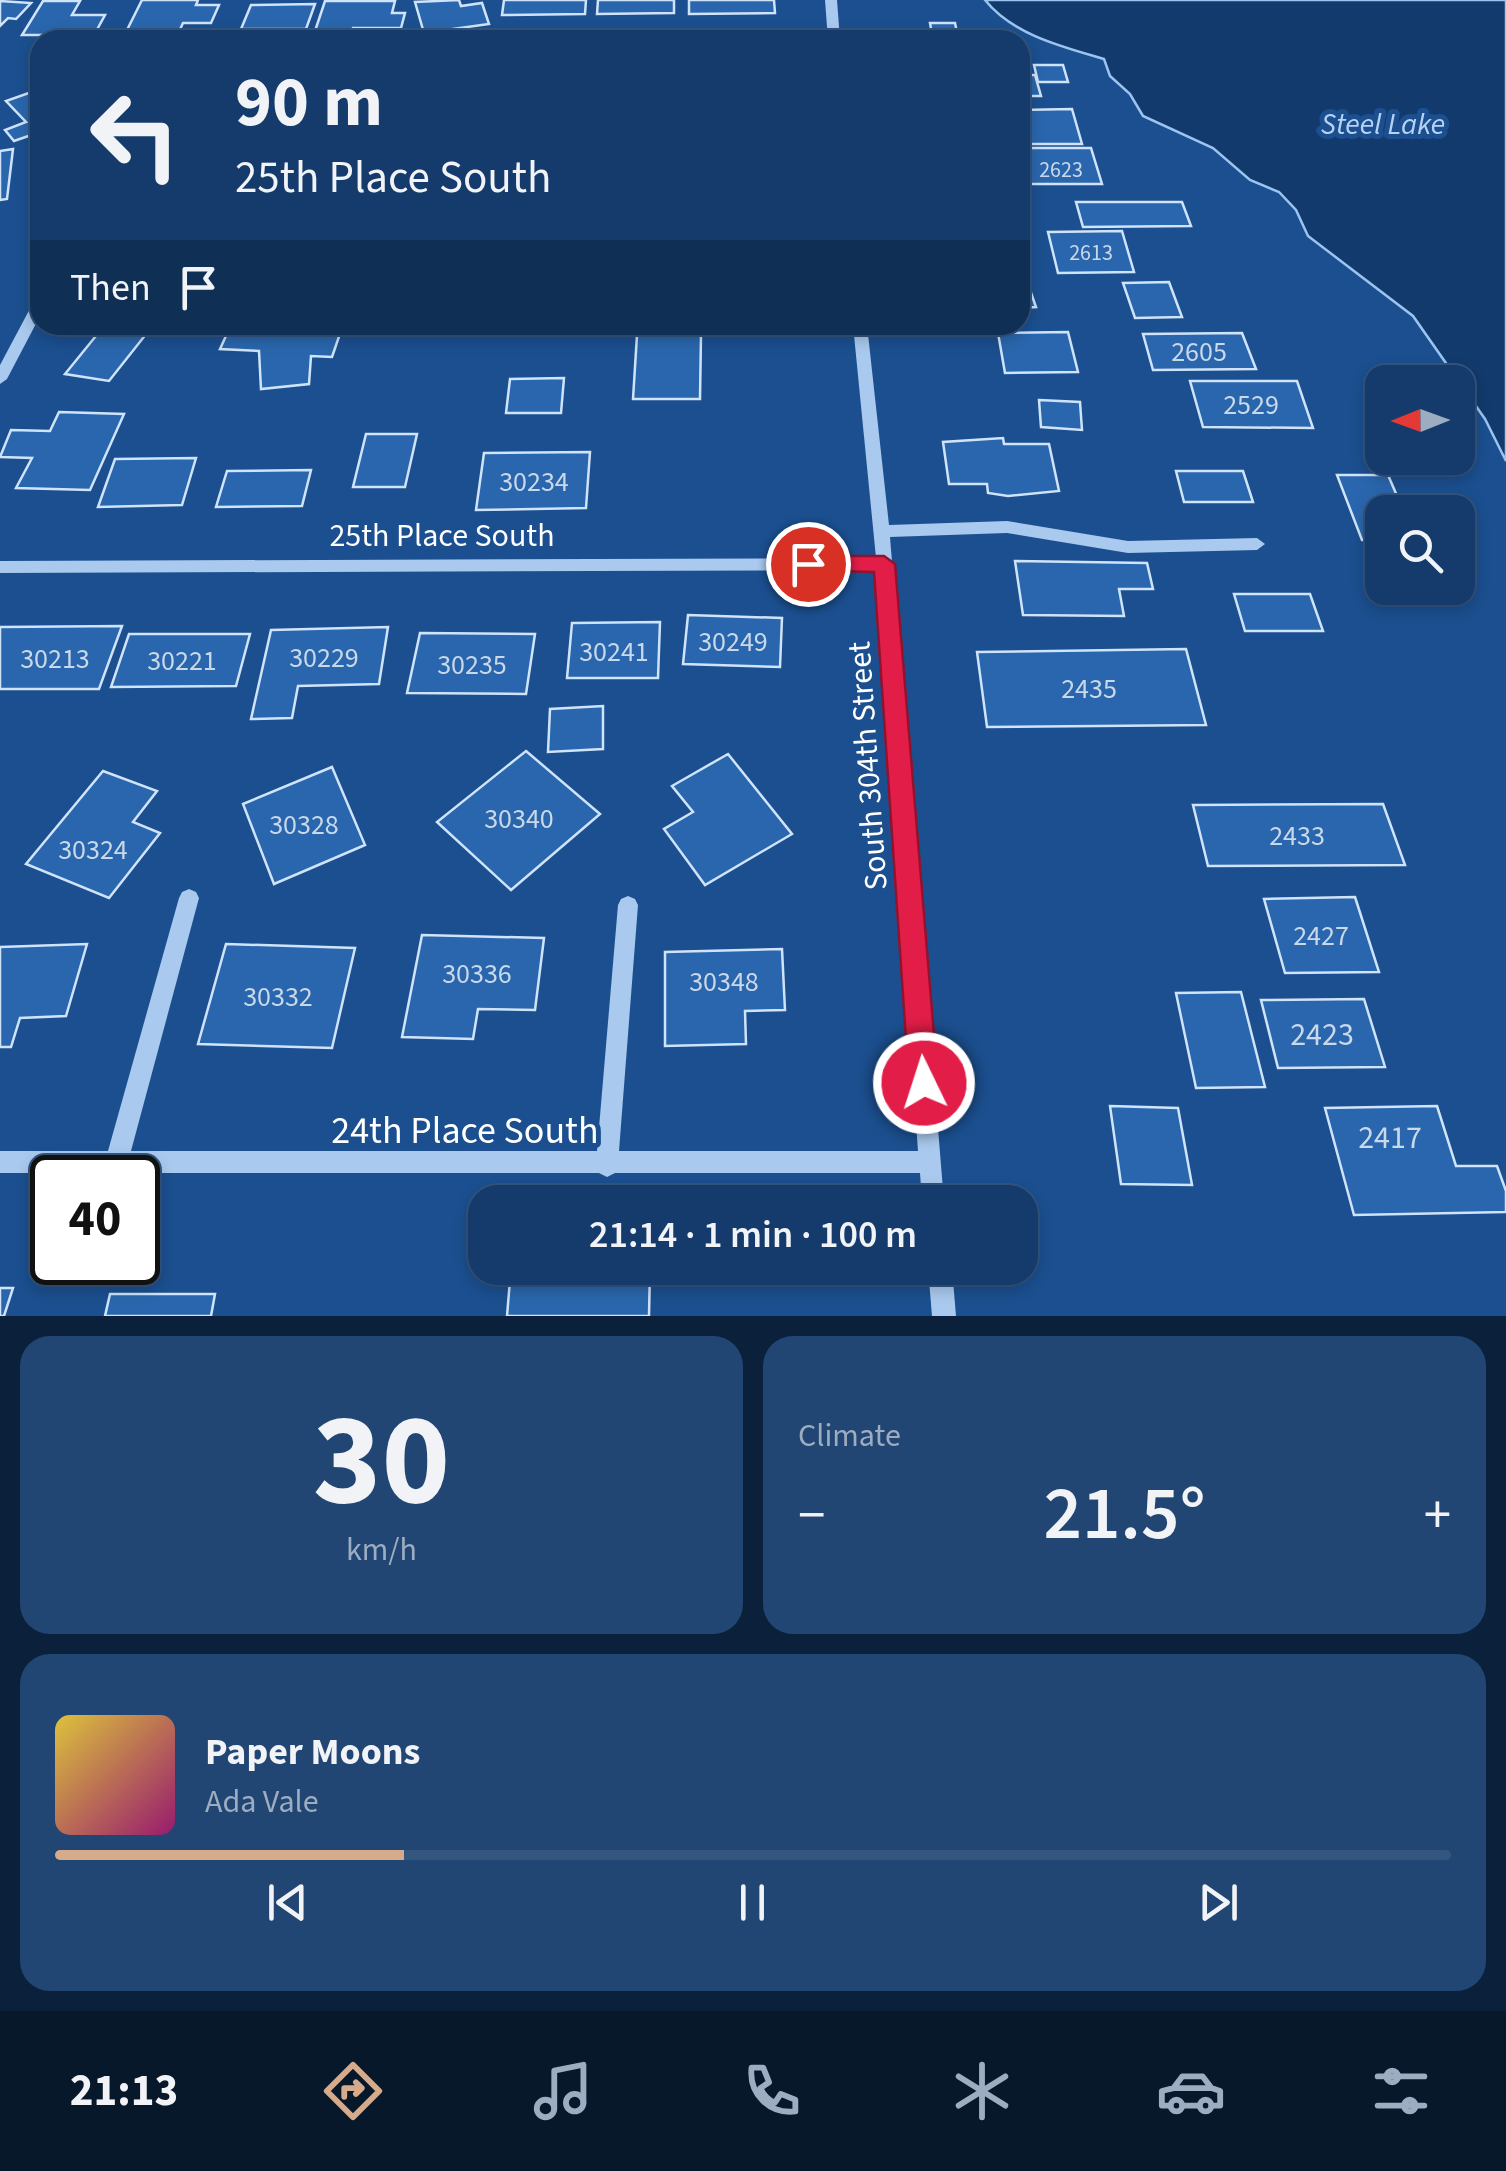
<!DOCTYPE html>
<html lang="en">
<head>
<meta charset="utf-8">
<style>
	body { margin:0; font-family:"Source Sans 3",sans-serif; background:#214673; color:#f1f3f6; height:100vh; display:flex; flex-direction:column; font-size:38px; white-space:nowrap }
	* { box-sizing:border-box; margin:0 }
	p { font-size:32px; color:#9dadc1 }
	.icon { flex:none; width:55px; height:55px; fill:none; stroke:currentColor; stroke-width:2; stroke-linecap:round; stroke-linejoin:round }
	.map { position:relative; height:1316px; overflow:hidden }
	.side { display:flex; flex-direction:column; gap:20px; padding:20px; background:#0b203b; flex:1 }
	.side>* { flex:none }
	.banner { position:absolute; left:30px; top:30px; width:1000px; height:305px; border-radius:30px; box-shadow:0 5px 15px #0003,0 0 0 2px #33557e; background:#143b6b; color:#f1f3f6; overflow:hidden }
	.needle { width:65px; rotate:269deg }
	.buttons { position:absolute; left:1365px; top:365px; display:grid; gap:20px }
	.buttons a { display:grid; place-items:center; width:110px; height:110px; border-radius:20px; background:#143b6b; box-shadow:0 5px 15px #0003,0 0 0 2px #33557e; font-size:50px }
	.speed { position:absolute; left:30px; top:1155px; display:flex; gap:20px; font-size:50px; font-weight:700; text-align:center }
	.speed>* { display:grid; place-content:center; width:130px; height:130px; border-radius:50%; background:#143b6b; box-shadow:0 5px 15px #0003,0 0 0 2px #33557e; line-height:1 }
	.speed .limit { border:5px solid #111; border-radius:15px; background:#fff; color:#111 }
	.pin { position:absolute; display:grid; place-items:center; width:85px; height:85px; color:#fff; margin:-42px; border:5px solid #fff; border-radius:50%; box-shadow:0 2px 10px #0007 }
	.me { position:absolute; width:110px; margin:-55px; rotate:356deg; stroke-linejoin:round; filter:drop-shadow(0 0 8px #0008) }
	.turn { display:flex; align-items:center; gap:35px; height:210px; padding:0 40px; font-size:45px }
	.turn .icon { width:130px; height:130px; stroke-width:2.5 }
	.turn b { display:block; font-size:70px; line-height:85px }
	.then { display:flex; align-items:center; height:95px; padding:0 40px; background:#0003; gap:20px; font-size:38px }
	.big { font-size:75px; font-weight:600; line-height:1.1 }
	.side .tile { flex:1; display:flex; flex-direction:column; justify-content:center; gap:15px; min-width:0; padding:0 35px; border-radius:30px; background:#214673 }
	.side .dial { align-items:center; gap:0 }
	.dial b { font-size:130px; line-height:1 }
	.song { display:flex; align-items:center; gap:30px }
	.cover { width:120px; height:120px; border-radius:15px; background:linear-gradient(135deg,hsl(50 70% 55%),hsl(320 70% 35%)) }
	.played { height:10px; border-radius:5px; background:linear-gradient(90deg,#d6ab8b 25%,#33557e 25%) }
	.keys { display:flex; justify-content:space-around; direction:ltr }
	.heat { display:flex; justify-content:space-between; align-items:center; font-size:55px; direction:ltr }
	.side .tiles { flex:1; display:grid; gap:20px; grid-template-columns:1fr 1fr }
	.tile:last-child { grid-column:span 2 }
	.trip { position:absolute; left:468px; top:1185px; width:570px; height:100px; border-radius:30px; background:#143b6b; box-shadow:0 5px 15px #0003,0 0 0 2px #33557e; font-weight:600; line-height:100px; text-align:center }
	.tab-bar { display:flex; height:160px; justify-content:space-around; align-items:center; background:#08182b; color:#9dadc1 }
	.tab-bar .icon { width:70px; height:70px }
	.tab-bar .active { color:#d6ab8b }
	.tab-bar b { font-size:45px; color:#f1f3f6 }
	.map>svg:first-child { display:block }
	.water { fill:#123a6d; stroke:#9cc4f0; stroke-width:2.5 }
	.building { fill:#2a66ad; stroke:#cfe3fa; stroke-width:2.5 }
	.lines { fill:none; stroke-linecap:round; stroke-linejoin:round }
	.minor { fill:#a9c9ee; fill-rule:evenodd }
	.route { fill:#e11d48; stroke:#92132f; stroke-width:2.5 }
	.labels { text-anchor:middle; stroke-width:10; stroke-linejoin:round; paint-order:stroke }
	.far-number-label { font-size:22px; fill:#cad9ea }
	.number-label { font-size:28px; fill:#cad9ea }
	.far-water-label { font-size:30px; font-style:italic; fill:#b5d3f5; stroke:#1b4f8f }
	.street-label { font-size:32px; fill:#fff; stroke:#1b4f8f }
	.near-number-label { font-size:32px; fill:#cad9ea }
	.near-street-label { font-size:38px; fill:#fff; stroke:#1b4f8f }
</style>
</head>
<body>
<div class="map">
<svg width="1506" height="1316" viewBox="0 0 1506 1316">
	<rect width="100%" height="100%" fill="#1b4f8f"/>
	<path class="water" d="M 985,0 L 1506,0 L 1506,461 L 1485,419 L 1413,316 L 1308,236 L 1296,210 L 1279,192 L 1250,180 L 1213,148 L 1143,116 L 1130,94 L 1110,76 L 1104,59 C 1063,47 1013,35 985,0 Z"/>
	<g class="building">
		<path d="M 142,0 L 198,0 L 196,5 L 219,5 L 211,23 L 183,23 L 178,34 L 125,34 Z"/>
		<path d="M 459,0 L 461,6 L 482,3 L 489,24 L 424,33 L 415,2 Z"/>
		<path d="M 504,0 L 586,0 L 585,14 L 502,15 Z"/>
		<path d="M 598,0 L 674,0 L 674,13 L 597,14 Z"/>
		<path d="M 689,0 L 774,0 L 775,13 L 689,14 Z"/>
		<path d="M 0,1 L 31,3 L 16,19 L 8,18 L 0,26 Z"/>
		<path d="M 43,1 L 80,1 L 72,15 L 105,15 L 94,35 L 22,35 Z"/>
		<path d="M 325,1 L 395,1 L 392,13 L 405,13 L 401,28 L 353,28 L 351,37 L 313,37 Z"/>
		<path d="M 315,4 L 306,29 L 241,29 L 251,5 Z"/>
		<path d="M 930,23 L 955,23 L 958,37 L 976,40 L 933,40 Z"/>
		<path d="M 1034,65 L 1063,65 L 1068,82 L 1038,82 Z"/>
		<path d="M 1020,75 L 1035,75 L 1041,96 L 1020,96 Z"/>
		<path d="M 40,89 L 40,132 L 14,141 L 5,130 L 26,122 L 6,101 Z"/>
		<path d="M 1072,109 L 1082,144 L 1020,144 L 1020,110 Z"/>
		<path d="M 1020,148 L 1091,148 L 1102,184 L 1027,184 Z"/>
		<path d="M 13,149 L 7,199 L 0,200 L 0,151 Z"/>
		<path d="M 1076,202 L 1182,202 L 1191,226 L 1083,227 Z"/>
		<path d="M 1122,231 L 1134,272 L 1058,273 L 1048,232 Z"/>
		<path d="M 1169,282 L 1182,317 L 1135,318 L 1123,283 Z"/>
		<path d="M 1020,284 L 1028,284 L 1036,307 L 1020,308 Z"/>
		<path d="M 231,325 L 343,325 L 332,357 L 311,356 L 309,384 L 261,389 L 259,351 L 220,349 Z"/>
		<path d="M 104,326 L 147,333 L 109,381 L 65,374 Z"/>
		<path d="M 1068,332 L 1078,372 L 1005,373 L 998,333 Z"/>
		<path d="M 1242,333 L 1256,369 L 1153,370 L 1143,334 Z"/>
		<path d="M 701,334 L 700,399 L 633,399 L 637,335 Z"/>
		<path d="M 564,378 L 561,413 L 506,413 L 510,379 Z"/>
		<path d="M 1190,381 L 1297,381 L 1313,428 L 1203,427 Z"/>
		<path d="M 1039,400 L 1080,402 L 1082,430 L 1041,427 Z"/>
		<path d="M 59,412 L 124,414 L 90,490 L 16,488 L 32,458 L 0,457 L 11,430 L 50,431 Z"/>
		<path d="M 366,434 L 417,434 L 405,487 L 353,487 Z"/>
		<path d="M 1003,438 L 1004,444 L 1049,444 L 1059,491 L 1008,496 L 988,493 L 987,484 L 949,484 L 943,442 Z"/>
		<path d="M 590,452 L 586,508 L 476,510 L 484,453 Z"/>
		<path d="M 196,458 L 182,505 L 98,507 L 115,459 Z"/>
		<path d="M 311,470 L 302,506 L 216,507 L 227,471 Z"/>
		<path d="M 1176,471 L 1243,471 L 1253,502 L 1184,502 Z"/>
		<path d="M 1337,475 L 1388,475 L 1404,512 L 1382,512 L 1382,540 L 1362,540 Z"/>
		<path d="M 1015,561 L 1147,563 L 1153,589 L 1119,589 L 1124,616 L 1023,615 Z"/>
		<path d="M 1234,594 L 1310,594 L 1323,631 L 1245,631 Z"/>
		<path d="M 688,615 L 782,618 L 780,667 L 683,664 Z"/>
		<path d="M 660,622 L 658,678 L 567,678 L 572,623 Z"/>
		<path d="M 122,626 L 99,689 L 0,689 L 0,627 Z"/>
		<path d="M 388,627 L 379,684 L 298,686 L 292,718 L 251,719 L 271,630 Z"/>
		<path d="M 420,633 L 535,634 L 526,694 L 407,693 Z"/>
		<path d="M 129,634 L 250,634 L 236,686 L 111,687 Z"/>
		<path d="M 1186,649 L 1206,725 L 987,727 L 977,652 Z"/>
		<path d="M 603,706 L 603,749 L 548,752 L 550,709 Z"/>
		<path d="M 526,751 L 600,814 L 511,890 L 437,822 Z"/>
		<path d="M 728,754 L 792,834 L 705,885 L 664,829 L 693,812 L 672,786 Z"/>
		<path d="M 332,767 L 365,845 L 274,884 L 243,804 Z"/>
		<path d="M 103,771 L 157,791 L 133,822 L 160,833 L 109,898 L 26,864 Z"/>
		<path d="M 1383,804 L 1405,865 L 1208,866 L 1193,805 Z"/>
		<path d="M 1355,897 L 1379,972 L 1285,973 L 1264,899 Z"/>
		<path d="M 422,935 L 544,938 L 535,1010 L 478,1009 L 473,1039 L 402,1037 Z"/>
		<path d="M 87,944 L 66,1016 L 20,1018 L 11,1047 L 0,1047 L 0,947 Z"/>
		<path d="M 226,944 L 355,948 L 332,1048 L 198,1044 Z"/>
		<path d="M 782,949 L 785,1010 L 745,1011 L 746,1044 L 665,1046 L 665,952 Z"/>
		<path d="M 1241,992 L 1265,1087 L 1196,1088 L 1176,993 Z"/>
		<path d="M 1364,999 L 1385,1067 L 1278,1068 L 1261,1000 Z"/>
		<path d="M 1110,1106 L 1178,1108 L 1192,1185 L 1121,1184 Z"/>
		<path d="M 1437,1106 L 1456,1166 L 1497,1166 L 1506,1191 L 1506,1212 L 1354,1215 L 1325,1108 Z"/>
		<path d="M 511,1268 L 650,1268 L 649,1316 L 507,1316 Z"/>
		<path d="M 0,1288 L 13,1288 L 4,1316 L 0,1316 Z"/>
		<path d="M 110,1294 L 215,1294 L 211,1316 L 105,1316 Z"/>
	</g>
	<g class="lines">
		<g class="minor">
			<path d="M 825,0 L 837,0 L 840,40 L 828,40 Z"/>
			<path d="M 40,299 L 40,316 L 7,379 L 0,384 L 0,365 L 33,303 Z"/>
			<path d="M 853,325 L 867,325 L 889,525 L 1007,521 L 1128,541 L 1257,538 L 1265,544 L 1257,550 L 1128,553 L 1007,533 L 890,537 L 944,1202 L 922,1202 L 920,1173 L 615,1173 L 607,1177 L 599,1173 L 0,1173 L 0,1151 L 108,1151 L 179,898 L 182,892 L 189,889 L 196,892 L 199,898 L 131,1151 L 597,1151 L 618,905 L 621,899 L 628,896 L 635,899 L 638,905 L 619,1151 L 918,1151 L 877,570 L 0,573 L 0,561 L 876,558 Z"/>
			<path d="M 928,1268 L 952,1268 L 956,1316 L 932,1316 Z"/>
		</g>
	</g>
	<path class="route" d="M 808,556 L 884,556 L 895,564 L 938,1083 L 933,1093 L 924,1097 L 914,1093 L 909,1083 L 874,572 L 800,570 L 797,564 Z"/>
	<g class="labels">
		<g class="far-number-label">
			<text x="1061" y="177">2623</text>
			<text x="1091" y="260">2613</text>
		</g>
		<g class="number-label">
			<text x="1199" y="361">2605</text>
			<text x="1251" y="414">2529</text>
			<text x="534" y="491">30234</text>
			<text x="733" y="651">30249</text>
			<text x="614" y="661">30241</text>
			<text x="324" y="667">30229</text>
			<text x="55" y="668">30213</text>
			<text x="182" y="670">30221</text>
			<text x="472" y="674">30235</text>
			<text x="1089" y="698">2435</text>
			<text x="519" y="828">30340</text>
			<text x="304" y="834">30328</text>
			<text x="1297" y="845">2433</text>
			<text x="93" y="859">30324</text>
			<text x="1321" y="945">2427</text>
			<text x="477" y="983">30336</text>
			<text x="724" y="991">30348</text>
			<text x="278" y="1006">30332</text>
		</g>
		<g class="far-water-label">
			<text x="1383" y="134">Steel Lake</text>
		</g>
		<g class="street-label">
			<text x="442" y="546">25th Place South</text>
			<text transform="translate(867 766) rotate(-94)" y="11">South 304th Street</text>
		</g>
		<g class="near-number-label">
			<text x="1322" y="1045">2423</text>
			<text x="1390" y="1148">2417</text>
		</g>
		<g class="near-street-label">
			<text x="465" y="1143">24th Place South</text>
		</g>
	</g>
</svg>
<div class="buttons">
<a><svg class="needle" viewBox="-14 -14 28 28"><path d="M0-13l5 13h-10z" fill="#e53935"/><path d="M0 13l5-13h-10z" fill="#9dadc1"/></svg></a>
<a><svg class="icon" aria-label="search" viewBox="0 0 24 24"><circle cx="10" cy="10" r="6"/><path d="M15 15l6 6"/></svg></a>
</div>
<div class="speed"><div class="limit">40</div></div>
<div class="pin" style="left:808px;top:564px;background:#d93025"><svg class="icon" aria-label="arrive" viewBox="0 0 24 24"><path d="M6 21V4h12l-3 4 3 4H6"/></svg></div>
<svg class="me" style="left:924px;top:1083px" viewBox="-20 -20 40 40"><circle r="17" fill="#e11d48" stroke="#fff" stroke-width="3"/><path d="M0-11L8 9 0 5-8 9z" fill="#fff"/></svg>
<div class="trip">21:14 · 1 min · 100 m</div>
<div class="banner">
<div class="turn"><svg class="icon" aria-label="left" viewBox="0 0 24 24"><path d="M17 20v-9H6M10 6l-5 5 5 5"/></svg><div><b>90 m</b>25th Place South</div></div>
<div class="then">Then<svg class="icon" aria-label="arrive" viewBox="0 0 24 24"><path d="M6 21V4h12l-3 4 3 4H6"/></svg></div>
</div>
</div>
<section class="side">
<div class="tiles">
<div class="tile dial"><b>30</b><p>km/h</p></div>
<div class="tile"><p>Climate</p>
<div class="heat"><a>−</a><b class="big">21.5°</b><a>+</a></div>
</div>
<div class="tile">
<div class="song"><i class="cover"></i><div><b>Paper Moons</b><p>Ada Vale</p></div></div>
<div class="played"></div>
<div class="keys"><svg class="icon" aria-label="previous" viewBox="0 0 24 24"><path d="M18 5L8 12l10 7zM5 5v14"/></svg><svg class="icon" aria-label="pause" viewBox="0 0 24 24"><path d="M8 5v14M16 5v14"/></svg><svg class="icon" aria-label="next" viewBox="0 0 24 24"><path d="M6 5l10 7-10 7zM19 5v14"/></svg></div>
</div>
</div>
</section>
<nav class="tab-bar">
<b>21:13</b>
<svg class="icon active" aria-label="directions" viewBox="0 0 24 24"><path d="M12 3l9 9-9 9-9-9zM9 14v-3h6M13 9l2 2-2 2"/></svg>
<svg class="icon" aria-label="music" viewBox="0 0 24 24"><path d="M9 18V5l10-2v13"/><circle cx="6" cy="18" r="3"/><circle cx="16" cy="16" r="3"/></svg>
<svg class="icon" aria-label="phone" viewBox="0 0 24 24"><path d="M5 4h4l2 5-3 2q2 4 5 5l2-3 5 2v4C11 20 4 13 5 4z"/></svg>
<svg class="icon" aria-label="climate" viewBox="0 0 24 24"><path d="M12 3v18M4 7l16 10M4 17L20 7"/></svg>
<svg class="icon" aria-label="car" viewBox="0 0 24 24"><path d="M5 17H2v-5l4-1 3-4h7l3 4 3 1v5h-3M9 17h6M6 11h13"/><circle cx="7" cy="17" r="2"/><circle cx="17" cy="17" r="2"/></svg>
<svg class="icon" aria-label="filters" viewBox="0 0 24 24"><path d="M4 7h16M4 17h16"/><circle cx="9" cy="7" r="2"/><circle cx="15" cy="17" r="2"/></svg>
</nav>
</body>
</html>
